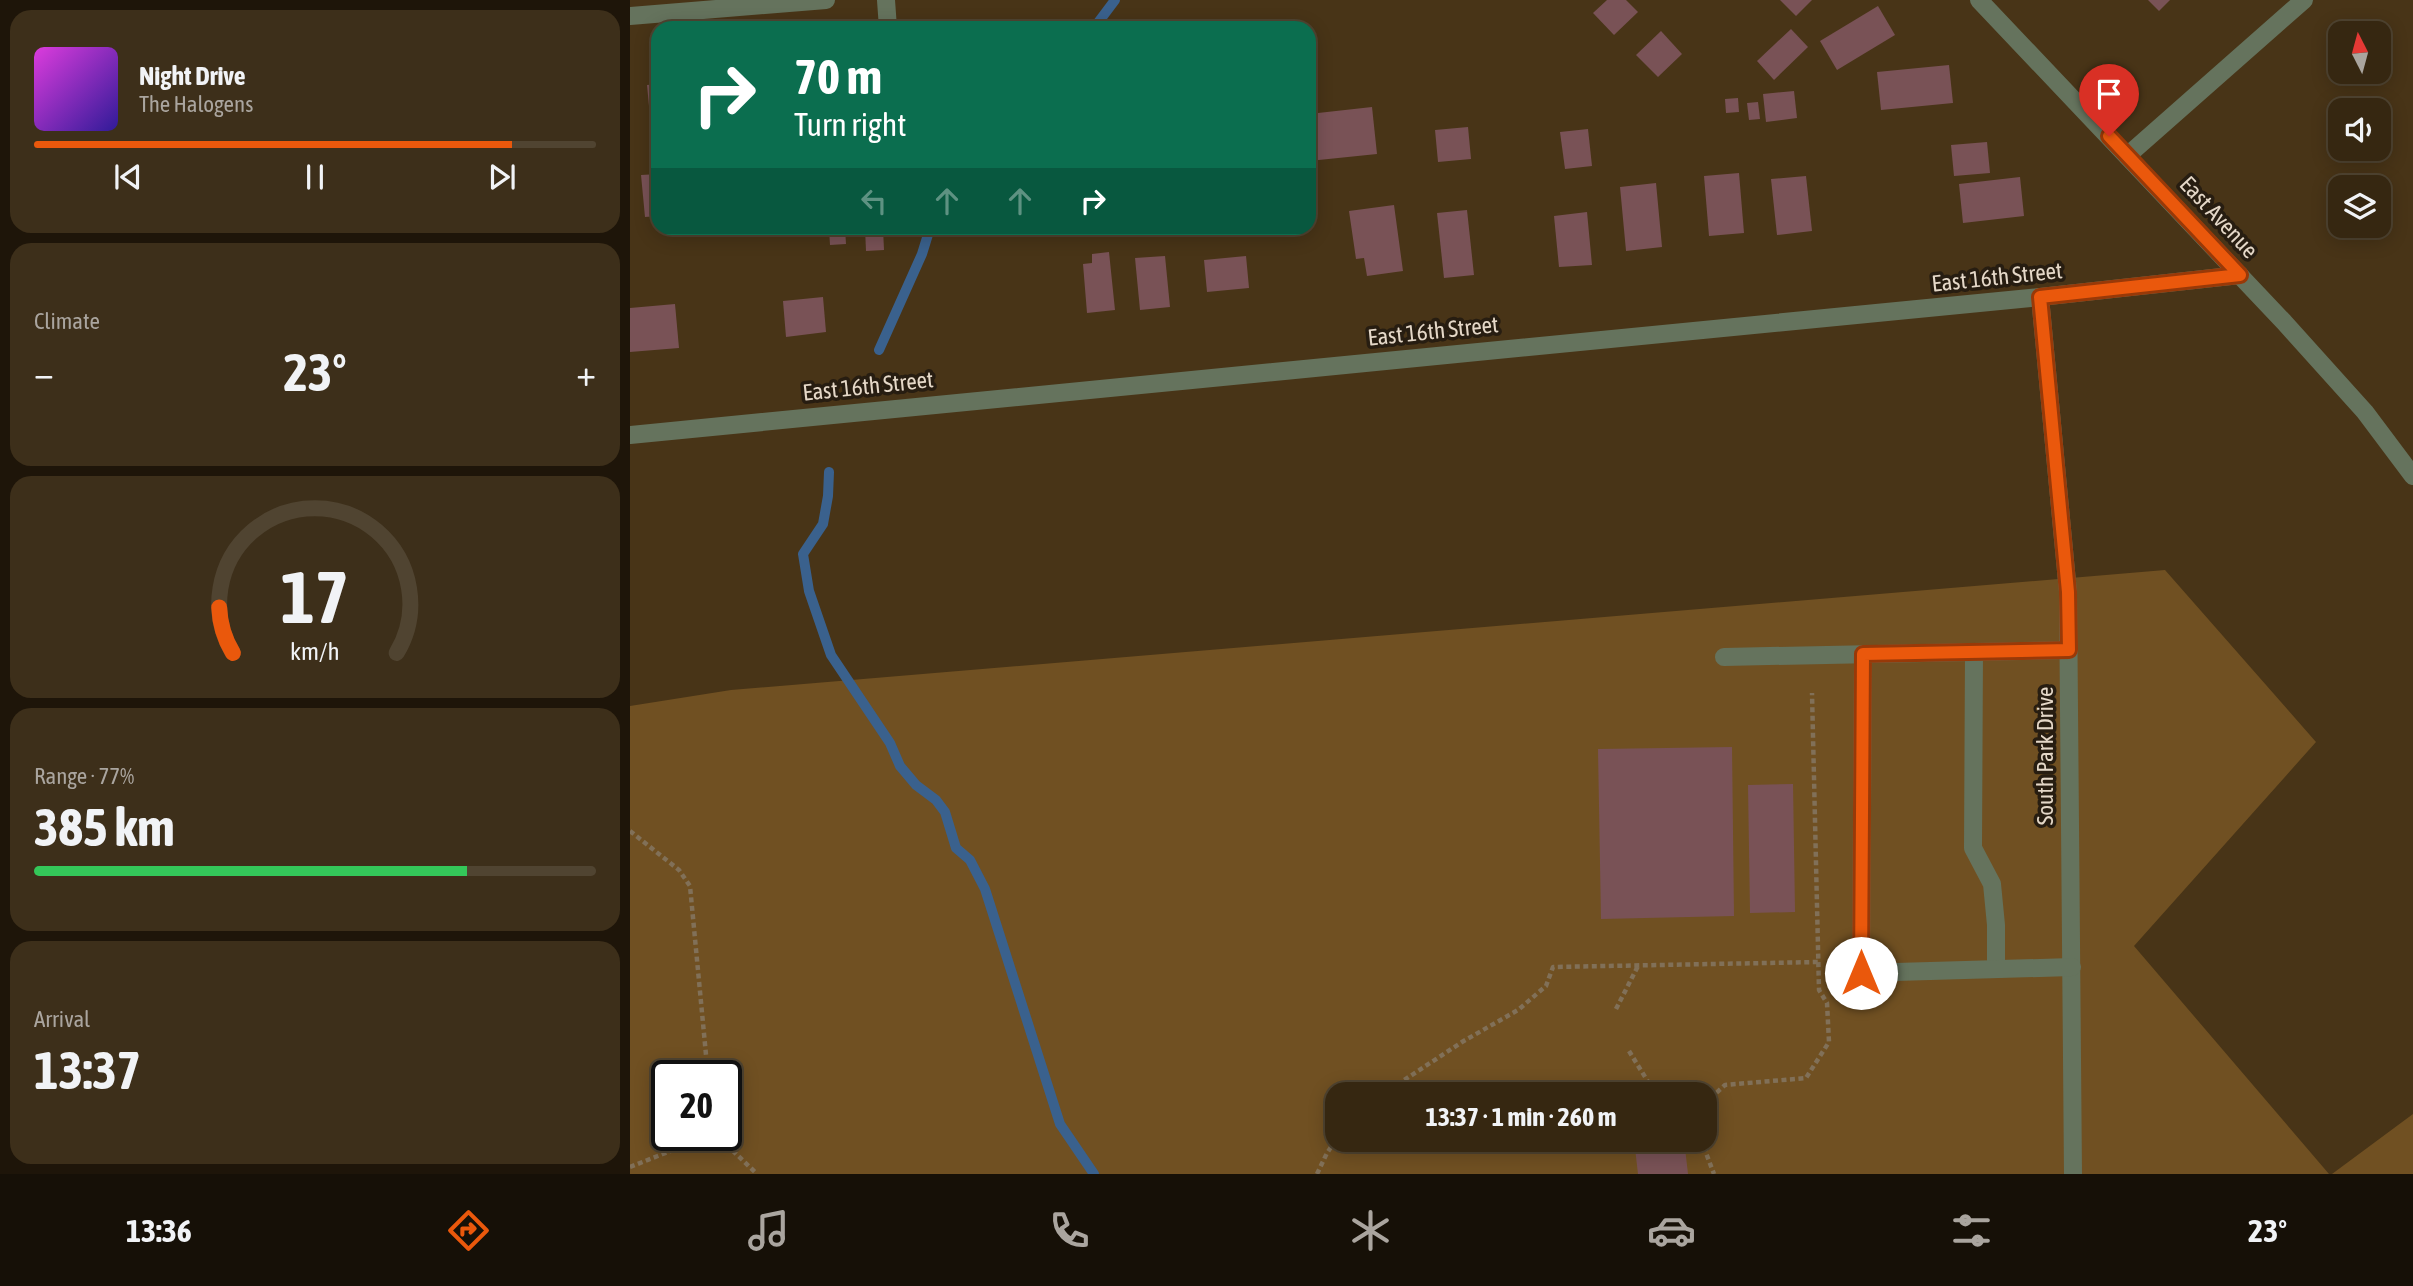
<!DOCTYPE html>
<html lang="en">
<head>
<meta charset="utf-8">
<style>
	body { margin:0; font-family:"Asap Condensed",sans-serif; background:#3d2f1a; color:#f1f3f6; height:100vh; display:flex; flex-direction:column; font-size:26px; white-space:nowrap }
	* { box-sizing:border-box; margin:0 }
	p { font-size:23px; color:#aaa59f }
	.icon { flex:none; width:38px; height:38px; fill:none; stroke:currentColor; stroke-width:2; stroke-linecap:round; stroke-linejoin:round }
	.map { position:relative; flex:1; overflow:hidden }
	.panel { display:flex; flex-direction:column; gap:10px; padding:10px; background:#1e1509; width:630px }
	.panel>* { flex:none }
	.banner { position:absolute; left:21px; top:21px; width:665px; height:214px; border-radius:21px; box-shadow:0 4px 18px #0003,0 0 0 2px #504431; background:#0b6e4f; color:#fff; overflow:hidden }
	.needle { width:46px; rotate:354deg }
	.controls { position:absolute; left:1698px; top:21px; display:grid; gap:14px }
	.controls a { display:grid; place-items:center; width:63px; height:63px; border-radius:14px; background:#362711; box-shadow:0 4px 18px #0003,0 0 0 2px #504431; font-size:35px }
	.speed { position:absolute; left:21px; top:1060px; display:flex; gap:14px; font-size:35px; font-weight:700; text-align:center }
	.speed>* { display:grid; place-content:center; width:91px; height:91px; border-radius:50%; background:#362711; box-shadow:0 4px 18px #0003,0 0 0 2px #504431; line-height:1 }
	.speed .limit { border:4px solid #111; border-radius:10px; background:#fff; color:#111 }
	.pin { position:absolute; display:grid; place-items:center; width:60px; height:60px; color:#fff; margin:-72px -30px; border-radius:50% 50% 50% 0; rotate:-45deg; box-shadow:0 0 7px #0007 }
	.pin .icon { rotate:45deg }
	.me { position:absolute; width:77px; margin:-38px; rotate:0deg; stroke-linejoin:round; filter:drop-shadow(0 0 5px #0008) }
	.turn { display:flex; align-items:center; gap:24px; height:147px; padding:0 28px; font-size:32px }
	.turn .icon { width:91px; height:91px; stroke-width:2.5 }
	.turn b { display:block; font-size:49px; line-height:60px }
	.lanes { display:flex; align-items:center; height:66px; padding:0 28px; background:#0003; justify-content:center; gap:35px; direction:ltr }
	.lanes .off { opacity:.35 }
	.big { font-size:52px; font-weight:700; line-height:1.1 }
	.panel .tile { flex:1; display:flex; flex-direction:column; justify-content:center; gap:10px; min-width:0; padding:0 24px; border-radius:21px; background:#3d2f1a }
	.panel .dial { align-items:center; gap:0 }
	.dial svg { height:182px; overflow:visible; fill:none; stroke:#504431; stroke-width:7; stroke-linecap:round; text-anchor:middle }
	.dial text { fill:#f1f3f6; stroke:none }
	.song { display:flex; align-items:center; gap:21px }
	.cover { width:84px; height:84px; border-radius:10px; background:linear-gradient(135deg,hsl(300 70% 55%),hsl(250 70% 35%)) }
	.played { height:7px; border-radius:4px; background:linear-gradient(90deg,#ea580c 85%,#504431 85%) }
	.keys { display:flex; justify-content:space-around; direction:ltr }
	.heat { display:flex; justify-content:space-between; align-items:center; font-size:38px; direction:ltr }
	.charge { height:10px; border-radius:5px; background:linear-gradient(90deg,#34c759 77%,#504431 0) }
	.trip { position:absolute; left:695px; top:1082px; width:392px; height:70px; border-radius:21px; background:#362711; box-shadow:0 4px 18px #0003,0 0 0 2px #504431; font-weight:700; line-height:70px; text-align:center }
	.tab-bar { display:flex; height:112px; justify-content:space-around; align-items:center; background:#161007; color:#aaa59f }
	.tab-bar .icon { width:49px; height:49px }
	.tab-bar .active { color:#ea580c }
	.tab-bar b { font-size:32px; color:#f1f3f6 }
	main { display:flex; flex:1; min-height:0 }
	.map>svg:first-child { display:block }
	.green { fill:#705022; fill-rule:evenodd }
	.lines { fill:none; stroke-linecap:round; stroke-linejoin:round }
	.stream { stroke:#3a618d; stroke-width:10 }
	.building { fill:#795256 }
	.path { stroke:#817058; stroke-width:4.5; stroke-dasharray:5 3.5; stroke-linecap:butt }
	.minor { stroke:#65735d; stroke-width:18 }
	.route-casing { stroke:#983908; stroke-width:18 }
	.route { stroke:#ea580c; stroke-width:12 }
	.labels { text-anchor:middle; stroke-width:7; stroke-linejoin:round; paint-order:stroke }
	.street-label { font-size:23px; fill:#e5d8c8; stroke:#271d11 }
</style>
</head>
<body>
<main>
<section class="panel">
<div class="tile">
<div class="song"><i class="cover"></i><div><b>Night Drive</b><p>The Halogens</p></div></div>
<div class="played"></div>
<div class="keys"><svg class="icon" aria-label="previous" viewBox="0 0 24 24"><path d="M18 5L8 12l10 7zM5 5v14"/></svg><svg class="icon" aria-label="pause" viewBox="0 0 24 24"><path d="M8 5v14M16 5v14"/></svg><svg class="icon" aria-label="next" viewBox="0 0 24 24"><path d="M6 5l10 7-10 7zM19 5v14"/></svg></div>
</div>
<div class="tile"><p>Climate</p>
<div class="heat"><a>−</a><b class="big">23°</b><a>+</a></div>
</div>
<div class="tile dial"><svg viewBox="0 0 100 80">
<path d="M14 69A42 42 0 1 1 86 69"/>
<path d="M14 69A42 42 0 0 1 8 49" stroke="#ea580c"/>
<text x="50" y="56" font-size="32" font-weight="700">17</text>
<text x="50" y="72" font-size="11">km/h</text>
</svg></div>
<div class="tile"><p>Range · 77%</p><b class="big">385 km</b><div class="charge"></div></div>
<div class="tile"><p>Arrival</p><b class="big">13:37</b></div>
</section>
<div class="map">
<svg width="1783" height="1174" viewBox="0 0 1783 1174">
	<rect width="100%" height="100%" fill="#483417"/>
	<g class="green">
		<path d="M 1535,570 L 1686,742 L 1504,946 L 1699,1174 L 0,1174 L 0,706 L 101,690 ZM 37,1076 L 96,1076 L 96,1136 L 37,1136 ZM 707,1094 L 1074,1094 L 1074,1139 L 707,1139 Z"/>
		<path d="M 1783,1114 L 1783,1174 L 1702,1174 Z"/>
	</g>
	<g class="lines">
		<g class="stream">
			<path d="M 464,28 L 485,0"/>
			<path d="M 249,350 L 292,254 L 300,228"/>
			<path d="M 199,472 L 198,496 L 193,524 L 173,554 L 179,591 L 201,655 L 260,743 L 270,766 L 286,785 L 306,800 L 315,812 L 326,848 L 340,860 L 355,889 L 430,1124 L 464,1174"/>
		</g>
	</g>
	<g class="building">
		<path d="M 977,0 L 996,0 L 1008,12 L 984,35 L 963,13 Z"/>
		<path d="M 1150,0 L 1182,0 L 1166,16 Z"/>
		<path d="M 1518,0 L 1540,0 L 1529,11 Z"/>
		<path d="M 1248,6 L 1265,35 L 1207,70 L 1190,41 Z"/>
		<path d="M 1161,29 L 1178,47 L 1144,80 L 1127,61 Z"/>
		<path d="M 1031,31 L 1052,54 L 1028,77 L 1006,55 Z"/>
		<path d="M 1319,65 L 1323,103 L 1251,110 L 1247,72 Z"/>
		<path d="M 28,84 L 28,116 L 20,117 L 17,85 Z"/>
		<path d="M 1164,91 L 1167,118 L 1136,122 L 1133,94 Z"/>
		<path d="M 1108,98 L 1109,112 L 1096,113 L 1095,99 Z"/>
		<path d="M 1128,102 L 1130,119 L 1119,120 L 1117,103 Z"/>
		<path d="M 742,107 L 747,154 L 679,161 L 679,114 Z"/>
		<path d="M 838,127 L 841,159 L 808,162 L 805,130 Z"/>
		<path d="M 958,129 L 962,166 L 935,169 L 930,132 Z"/>
		<path d="M 1357,142 L 1360,173 L 1324,176 L 1321,145 Z"/>
		<path d="M 1109,173 L 1114,233 L 1079,236 L 1074,176 Z"/>
		<path d="M 28,174 L 28,216 L 15,217 L 11,175 Z"/>
		<path d="M 1176,176 L 1182,231 L 1147,235 L 1141,179 Z"/>
		<path d="M 1390,177 L 1394,216 L 1333,223 L 1329,184 Z"/>
		<path d="M 1026,183 L 1032,247 L 996,251 L 990,187 Z"/>
		<path d="M 764,205 L 773,271 L 737,276 L 734,258 L 726,259 L 719,211 Z"/>
		<path d="M 837,210 L 844,275 L 814,278 L 807,213 Z"/>
		<path d="M 957,212 L 962,265 L 929,267 L 924,216 Z"/>
		<path d="M 199,228 L 215,228 L 216,244 L 200,245 Z"/>
		<path d="M 235,228 L 253,228 L 254,250 L 236,251 Z"/>
		<path d="M 479,252 L 485,310 L 457,313 L 453,264 L 462,263 L 462,254 Z"/>
		<path d="M 535,256 L 540,307 L 510,310 L 505,258 Z"/>
		<path d="M 616,256 L 619,288 L 577,292 L 574,260 Z"/>
		<path d="M 193,297 L 196,332 L 156,337 L 153,301 Z"/>
		<path d="M 45,304 L 49,348 L 0,352 L 0,308 Z"/>
		<path d="M 1102,747 L 1104,916 L 971,919 L 968,749 Z"/>
		<path d="M 1163,784 L 1165,912 L 1120,913 L 1118,785 Z"/>
		<path d="M 1004,1139 L 1054,1139 L 1058,1174 L 1008,1174 Z"/>
	</g>
	<g class="lines">
		<g class="path">
			<path d="M 0,831 L 49,870 L 60,886 L 78,1076"/>
			<path d="M 986,1009 L 1008,966"/>
			<path d="M 999,1051 L 1025,1093 L 1053,1090 L 1054,1094"/>
			<path d="M 753,1094 L 832,1042 L 888,1010 L 916,986 L 923,967 L 1188,962"/>
			<path d="M 1074,1104 L 1095,1085 L 1176,1078 L 1199,1042 L 1197,1003 L 1189,990 L 1182,693"/>
			<path d="M 94,1136 L 101,1149 L 127,1174"/>
			<path d="M 1074,1138 L 1076,1153 L 1084,1174"/>
			<path d="M 0,1167 L 78,1136"/>
			<path d="M 687,1174 L 697,1153 L 707,1138"/>
		</g>
		<g class="minor">
			<path d="M 256,0 L 258,28"/>
			<path d="M 1349,0 L 1654,322 L 1735,412 L 1783,476"/>
			<path d="M 0,16 L 196,0"/>
			<path d="M 1497,156 L 1674,0"/>
			<path d="M 1410,297 L 1438,592 L 1443,1174"/>
			<path d="M 0,435 L 1410,297 L 1610,275"/>
			<path d="M 1344,652 L 1343,848 L 1362,884 L 1366,925 L 1366,969"/>
			<path d="M 1233,654 L 1231,973 L 1442,967"/>
			<path d="M 1094,657 L 1439,650"/>
		</g>
	</g>
	<g class="lines">
		<defs>
			<path id="route" d="M 1231,973 L 1233,654 L 1439,650 L 1438,592 L 1410,297 L 1610,275 L 1479,136"/>
		</defs>
		<use href="#route" class="route-casing"/>
		<use href="#route" class="route"/>
	</g>
	<g class="labels">
		<g class="street-label">
			<text transform="translate(1589 217) rotate(47)" y="8">East Avenue</text>
			<text transform="translate(1367 277) rotate(-6)" y="8">East 16th Street</text>
			<text transform="translate(803 331) rotate(-6)" y="8">East 16th Street</text>
			<text transform="translate(238 386) rotate(-6)" y="8">East 16th Street</text>
			<text transform="translate(1415 756) rotate(-90)" y="8">South Park Drive</text>
		</g>
	</g>
</svg>
<div class="controls">
<a><svg class="needle" viewBox="-14 -14 28 28"><path d="M0-13l5 13h-10z" fill="#e53935"/><path d="M0 13l5-13h-10z" fill="#aaa59f"/></svg></a>
<a><svg class="icon" aria-label="sound" viewBox="0 0 24 24"><path d="M4 9h4l5-4v14l-5-4H4zM17 9q2 3 0 6"/></svg></a>
<a><svg class="icon" aria-label="layers" viewBox="0 0 24 24"><path d="M12 4l9 5-9 5-9-5zM3 14l9 5 9-5"/></svg></a>
</div>
<div class="speed"><div class="limit">20</div></div>
<div class="pin" style="left:1479px;top:136px;background:#d93025"><svg class="icon" aria-label="arrive" viewBox="0 0 24 24"><path d="M6 21V4h12l-3 4 3 4H6"/></svg></div>
<svg class="me" style="left:1231px;top:973px" viewBox="-20 -20 40 40"><circle r="19" fill="#fff"/><path d="M0-13L10 11 0 6-10 11z" fill="#ea580c"/></svg>
<div class="trip">13:37 · 1 min · 260 m</div>
<div class="banner">
<div class="turn"><svg class="icon" aria-label="right" viewBox="0 0 24 24"><path d="M7 20v-9h11M14 6l5 5-5 5"/></svg><div><b>70 m</b>Turn right</div></div>
<div class="lanes"><svg class="icon off" aria-label="left" viewBox="0 0 24 24"><path d="M17 20v-9H6M10 6l-5 5 5 5"/></svg><svg class="icon off" aria-label="ahead" viewBox="0 0 24 24"><path d="M12 20V5M6 11l6-6 6 6"/></svg><svg class="icon off" aria-label="ahead" viewBox="0 0 24 24"><path d="M12 20V5M6 11l6-6 6 6"/></svg><svg class="icon" aria-label="right" viewBox="0 0 24 24"><path d="M7 20v-9h11M14 6l5 5-5 5"/></svg></div>
</div>
</div>
</main>
<nav class="tab-bar">
<b>13:36</b>
<svg class="icon active" aria-label="directions" viewBox="0 0 24 24"><path d="M12 3l9 9-9 9-9-9zM9 14v-3h6M13 9l2 2-2 2"/></svg>
<svg class="icon" aria-label="music" viewBox="0 0 24 24"><path d="M9 18V5l10-2v13"/><circle cx="6" cy="18" r="3"/><circle cx="16" cy="16" r="3"/></svg>
<svg class="icon" aria-label="phone" viewBox="0 0 24 24"><path d="M5 4h4l2 5-3 2q2 4 5 5l2-3 5 2v4C11 20 4 13 5 4z"/></svg>
<svg class="icon" aria-label="climate" viewBox="0 0 24 24"><path d="M12 3v18M4 7l16 10M4 17L20 7"/></svg>
<svg class="icon" aria-label="car" viewBox="0 0 24 24"><path d="M5 17H2v-5l4-1 3-4h7l3 4 3 1v5h-3M9 17h6M6 11h13"/><circle cx="7" cy="17" r="2"/><circle cx="17" cy="17" r="2"/></svg>
<svg class="icon" aria-label="filters" viewBox="0 0 24 24"><path d="M4 7h16M4 17h16"/><circle cx="9" cy="7" r="2"/><circle cx="15" cy="17" r="2"/></svg>
<b>23°</b>
</nav>
</body>
</html>
